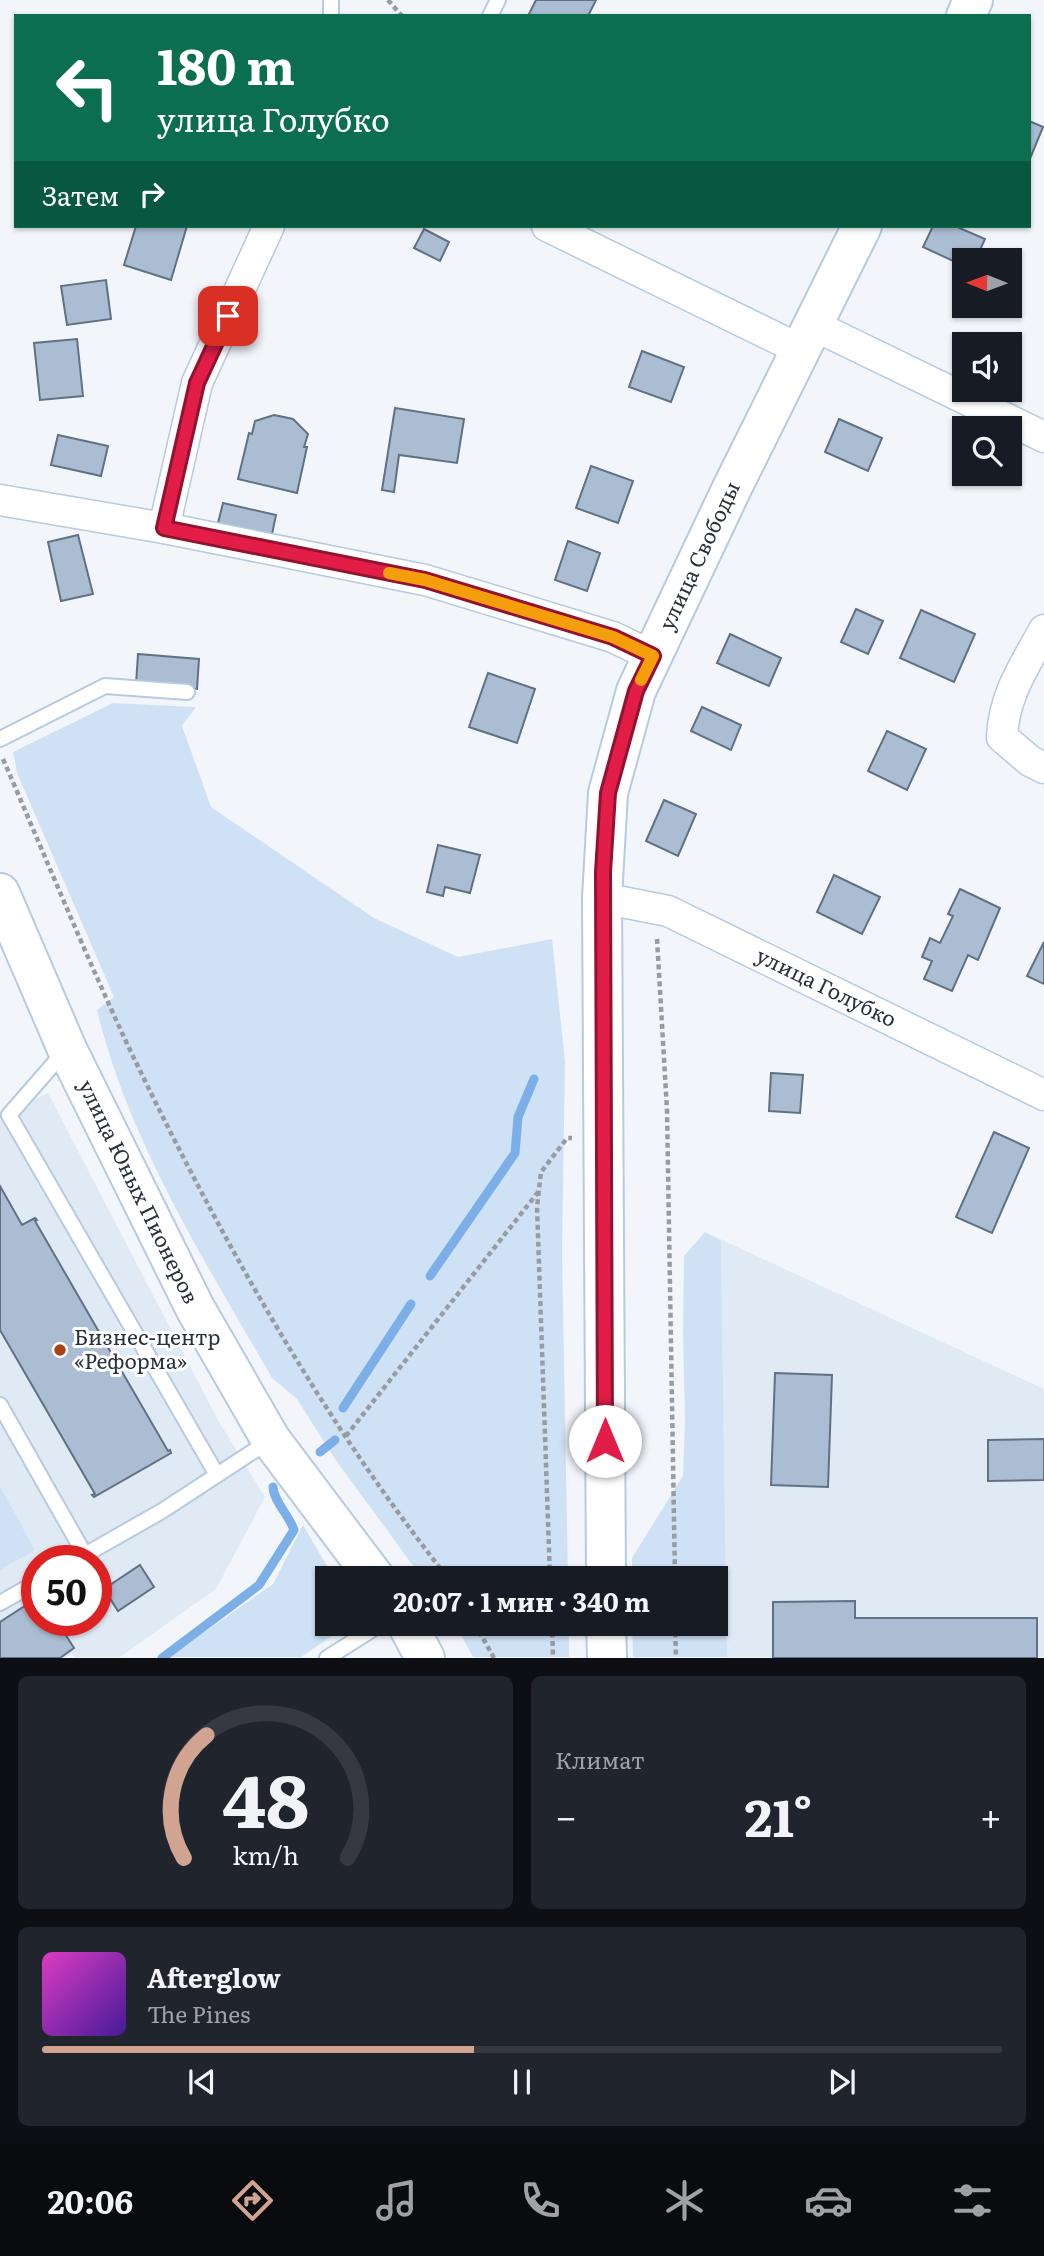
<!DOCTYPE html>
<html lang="ru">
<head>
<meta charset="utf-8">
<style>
	body { margin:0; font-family:Literata,serif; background:#20242c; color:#f1f3f6; height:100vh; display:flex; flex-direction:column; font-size:26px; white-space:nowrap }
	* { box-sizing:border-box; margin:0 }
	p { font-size:23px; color:#9ea1a6 }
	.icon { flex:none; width:38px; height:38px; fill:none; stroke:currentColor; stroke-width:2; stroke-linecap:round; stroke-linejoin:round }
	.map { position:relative; height:1658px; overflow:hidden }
	.drawer { display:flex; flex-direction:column; gap:18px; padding:18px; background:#0d0f14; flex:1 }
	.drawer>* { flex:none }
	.hud { position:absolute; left:14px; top:14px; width:1017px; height:214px; border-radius:0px; box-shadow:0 2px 5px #0004; background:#0b6e4f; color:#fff; overflow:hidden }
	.needle { width:46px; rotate:271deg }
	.buttons { position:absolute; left:952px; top:248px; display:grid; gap:14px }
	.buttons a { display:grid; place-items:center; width:70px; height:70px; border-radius:0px; background:#171b24; box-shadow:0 2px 5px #0004; font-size:35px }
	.speed { position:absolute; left:21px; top:1545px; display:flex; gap:14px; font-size:35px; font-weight:700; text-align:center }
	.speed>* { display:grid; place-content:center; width:91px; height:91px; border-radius:50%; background:#171b24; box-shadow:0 2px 5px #0004; line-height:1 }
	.speed .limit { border:10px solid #d22; background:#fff; color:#111 }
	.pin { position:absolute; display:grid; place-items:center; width:60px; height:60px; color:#fff; margin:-30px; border-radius:14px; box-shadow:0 4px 10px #0006 }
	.me { position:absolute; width:77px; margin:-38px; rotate:0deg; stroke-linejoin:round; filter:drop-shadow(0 0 5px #0008) }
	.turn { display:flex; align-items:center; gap:24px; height:147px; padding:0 28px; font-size:32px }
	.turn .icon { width:91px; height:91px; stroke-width:2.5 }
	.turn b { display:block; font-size:49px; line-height:60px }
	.then { display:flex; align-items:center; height:66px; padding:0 28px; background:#0003; gap:14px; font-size:26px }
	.big { font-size:52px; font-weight:700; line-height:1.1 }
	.drawer .card { flex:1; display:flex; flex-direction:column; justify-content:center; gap:10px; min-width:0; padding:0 24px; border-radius:10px; background:#20242c }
	.drawer .dial { align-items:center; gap:0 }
	.dial svg { height:182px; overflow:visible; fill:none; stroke:#363941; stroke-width:7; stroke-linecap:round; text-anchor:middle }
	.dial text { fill:#f1f3f6; stroke:none }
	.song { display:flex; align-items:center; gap:21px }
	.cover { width:84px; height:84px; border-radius:10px; background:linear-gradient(135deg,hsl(310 70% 55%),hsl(260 70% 35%)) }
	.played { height:7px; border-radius:4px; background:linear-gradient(90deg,#d1a491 45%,#363941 45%) }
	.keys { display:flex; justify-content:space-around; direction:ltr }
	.heat { display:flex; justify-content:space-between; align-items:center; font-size:38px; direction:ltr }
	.drawer .tiles { flex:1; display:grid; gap:18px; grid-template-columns:1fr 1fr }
	.card:last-child { grid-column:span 2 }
	.trip { position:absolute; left:315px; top:1566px; width:413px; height:70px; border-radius:0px; background:#171b24; box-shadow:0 2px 5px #0004; font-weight:700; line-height:70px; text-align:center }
	.menu { display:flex; height:112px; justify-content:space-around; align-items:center; background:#090b0e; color:#9ea1a6 }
	.menu .icon { width:49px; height:49px }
	.menu .on { color:#d1a491 }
	.menu b { font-size:32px; color:#f1f3f6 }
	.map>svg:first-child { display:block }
	.built { fill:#e0eaf5; fill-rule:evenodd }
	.green { fill:#cfe1f5 }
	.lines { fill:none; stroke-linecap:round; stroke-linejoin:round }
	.stream { stroke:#7cafe7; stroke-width:9 }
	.building { fill:#aabdd2; stroke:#607184; stroke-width:2 }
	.lane-casing { stroke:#b7cadf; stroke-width:18 }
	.street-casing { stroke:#b7cadf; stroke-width:33 }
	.secondary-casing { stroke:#b7cadf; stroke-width:42 }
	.path { stroke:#979ca3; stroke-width:4.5; stroke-dasharray:5 3.5; stroke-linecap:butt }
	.lane { stroke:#fff; stroke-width:14 }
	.street { stroke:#fff; stroke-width:30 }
	.secondary { stroke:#fff; stroke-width:38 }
	.route-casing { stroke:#92132f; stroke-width:18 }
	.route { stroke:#e11d48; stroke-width:12 }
	.slow { stroke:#f59e0b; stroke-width:12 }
	.poi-dot { fill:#a94415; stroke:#fff; stroke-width:2.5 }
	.labels { text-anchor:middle; stroke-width:6; stroke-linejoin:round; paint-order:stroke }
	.street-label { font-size:21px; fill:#2a313a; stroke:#fff }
	.poi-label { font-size:21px; fill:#2a313a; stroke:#fff; text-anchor:start }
</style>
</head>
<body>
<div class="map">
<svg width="1044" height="1658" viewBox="0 0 1044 1658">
	<rect width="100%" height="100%" fill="#f2f6fb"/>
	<g class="built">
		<path d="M 48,1093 L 218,1420 L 265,1497 L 216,1589 L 120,1657 L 75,1657 L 72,1654 L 66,1657 L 0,1657 L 0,1114 ZM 37,1561 L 96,1561 L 96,1620 L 37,1620 Z"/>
		<path d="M 705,1232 L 1044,1389 L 1044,1657 L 727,1657 L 721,1241 Z"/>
	</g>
	<g class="green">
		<path d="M 113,703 L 196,707 L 182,726 L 211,807 L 374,918 L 458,957 L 552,939 L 565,1061 L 562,1252 L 568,1578 L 422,1578 L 335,1459 L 297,1399 L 272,1378 C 206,1263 128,1140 97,1010 L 114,997 L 17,773 L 13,752 Z"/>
		<path d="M 705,1232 L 721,1241 L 727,1657 L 633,1657 L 632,1624 L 716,1624 L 716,1578 L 632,1578 L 632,1558 L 683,1476 L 685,1419 L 683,1335 L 684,1256 Z"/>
		<path d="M 0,1487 L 35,1550 L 0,1570 Z"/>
		<path d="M 303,1525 L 334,1578 L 327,1578 L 327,1624 L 350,1624 L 301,1657 L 169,1657 L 273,1584 Z"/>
		<path d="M 455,1624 L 569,1624 L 569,1657 L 473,1657 Z"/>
	</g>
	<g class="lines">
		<g class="stream">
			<path d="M 430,1276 L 515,1153 L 518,1117 L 534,1079"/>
			<path d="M 343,1408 L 411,1304"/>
			<path d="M 320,1452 L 335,1440"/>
			<path d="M 162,1658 L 259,1585 L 294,1530 C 289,1515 274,1502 273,1487"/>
		</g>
	</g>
	<g class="building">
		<path d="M 536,0 L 596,0 L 588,16 L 528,16 Z"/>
		<path d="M 1029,121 L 1043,127 L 1029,161 Z"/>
		<path d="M 136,226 L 187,226 L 171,280 L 124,265 Z"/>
		<path d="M 933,226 L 955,226 L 985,239 L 975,261 L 964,261 L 964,266 L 923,247 Z"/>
		<path d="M 424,229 L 449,242 L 440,261 L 414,248 Z"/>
		<path d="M 106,280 L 111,319 L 67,325 L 61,286 Z"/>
		<path d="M 77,339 L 83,396 L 40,400 L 34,343 Z"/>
		<path d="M 642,351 L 684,367 L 671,402 L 629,387 Z"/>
		<path d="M 395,408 L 464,419 L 457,463 L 399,455 L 394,492 L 382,490 Z"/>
		<path d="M 274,415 L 293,419 L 308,434 L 304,447 L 307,447 L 297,493 L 238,479 L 249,433 L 252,434 L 255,421 Z"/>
		<path d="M 839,419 L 882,438 L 868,471 L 825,452 Z"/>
		<path d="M 58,435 L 108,446 L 101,476 L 51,465 Z"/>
		<path d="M 591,466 L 633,481 L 618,523 L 576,508 Z"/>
		<path d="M 223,503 L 276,515 L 271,539 L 217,527 Z"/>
		<path d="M 78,535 L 93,594 L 61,601 L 48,542 Z"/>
		<path d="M 568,541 L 600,553 L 587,591 L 555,580 Z"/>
		<path d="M 856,609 L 883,621 L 868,654 L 841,642 Z"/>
		<path d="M 921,610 L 975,634 L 954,682 L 900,658 Z"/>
		<path d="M 730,634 L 781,658 L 769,686 L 717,663 Z"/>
		<path d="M 138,654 L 199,659 L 197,689 L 136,684 Z"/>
		<path d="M 488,673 L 535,689 L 517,743 L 469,727 Z"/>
		<path d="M 702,707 L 741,725 L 731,750 L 691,731 Z"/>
		<path d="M 887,731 L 926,749 L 907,790 L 868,771 Z"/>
		<path d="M 664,800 L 696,814 L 678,856 L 646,841 Z"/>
		<path d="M 438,845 L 480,855 L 470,893 L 445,887 L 443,896 L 427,892 Z"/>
		<path d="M 834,875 L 880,897 L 862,934 L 817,912 Z"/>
		<path d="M 960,889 L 1000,908 L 978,960 L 968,955 L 952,991 L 924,979 L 932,961 L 922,957 L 930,938 L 940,943 L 953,916 L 948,914 Z"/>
		<path d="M 1044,942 L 1044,984 L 1027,976 Z"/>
		<path d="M 771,1073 L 803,1075 L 800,1113 L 769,1111 Z"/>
		<path d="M 994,1132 L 1029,1148 L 992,1233 L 956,1217 Z"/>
		<path d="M 0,1186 L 22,1225 L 35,1218 L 37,1220 L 35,1221 L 121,1370 L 168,1451 L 170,1450 L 171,1453 L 94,1497 L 92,1495 L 95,1494 L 0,1330 Z"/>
		<path d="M 775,1373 L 832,1375 L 828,1487 L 771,1485 Z"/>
		<path d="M 1044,1439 L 1044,1480 L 988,1481 L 988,1440 Z"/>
		<path d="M 140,1565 L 154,1587 L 118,1611 L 104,1589 Z"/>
		<path d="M 37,1598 L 37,1620 L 56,1620 L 74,1648 L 60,1658 L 0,1658 L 0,1622 Z"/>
		<path d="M 855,1601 L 855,1618 L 1037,1618 L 1037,1658 L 773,1658 L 773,1602 Z"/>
	</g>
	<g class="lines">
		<defs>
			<g id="lane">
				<path d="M 331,16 L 331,0"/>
				<path d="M 490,16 L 498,0"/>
				<path d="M 0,739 L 105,686 L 187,692"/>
				<path d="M 64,1052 L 9,1115 L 217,1475"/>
				<path d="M 0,1405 L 85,1555"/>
				<path d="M 74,1561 L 162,1511 L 269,1441"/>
				<path d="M 0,1603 L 37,1582"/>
				<path d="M 327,1658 L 381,1624"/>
			</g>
			<g id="street">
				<path d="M 547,226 L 801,350"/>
				<path d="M 813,325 L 1044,437"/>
				<path d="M 0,500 L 164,528 L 425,580 L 613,637 L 652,656"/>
				<path d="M 164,528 L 197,383 L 269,226"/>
				<path d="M 1044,630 C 1024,667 1004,695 1002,737 L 1030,761 L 1044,768"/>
				<path d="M 602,898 L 668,911 L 1044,1095"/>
			</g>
			<g id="secondary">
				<path d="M 966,16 L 973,0"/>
				<path d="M 0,893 L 67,1049 L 195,1308 L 271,1440 L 375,1578"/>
				<path d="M 606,1578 L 602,898 L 608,793 L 636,691 L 731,490 L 862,226"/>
				<path d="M 407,1624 L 425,1658"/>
				<path d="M 606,1624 L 607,1658"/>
			</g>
		</defs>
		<use href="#lane" class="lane-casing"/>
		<use href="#street" class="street-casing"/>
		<use href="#secondary" class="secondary-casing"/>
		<g class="path">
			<path d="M 388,0 L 402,16"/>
			<path d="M 3,759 C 45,856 85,954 130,1050 C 219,1235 320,1417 448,1578"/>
			<path d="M 657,939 L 667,1110 L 675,1578"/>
			<path d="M 346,1436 L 539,1191"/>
			<path d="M 550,1578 L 537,1207 L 541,1172 L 567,1138 L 572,1138"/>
			<path d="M 475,1624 L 494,1658"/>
			<path d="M 552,1624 L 553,1658"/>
			<path d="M 675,1624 L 676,1658"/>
		</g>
		<use href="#lane" class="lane"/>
		<use href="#street" class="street"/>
		<use href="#secondary" class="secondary"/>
	</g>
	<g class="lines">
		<defs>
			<path id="route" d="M 228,316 L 197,383 L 164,528 L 425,580 L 613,637 L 653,656 L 636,691 L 608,793 L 603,872 L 605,1441"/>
		</defs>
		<use href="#route" class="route-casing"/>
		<use href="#route" class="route"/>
		<path class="slow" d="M 389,573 L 425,580 L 613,637 L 653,656 L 641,680"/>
	</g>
	<circle class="poi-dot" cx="60" cy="1350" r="7"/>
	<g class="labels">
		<g class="street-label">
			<text transform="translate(700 556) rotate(-65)" y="7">улица Свободы</text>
			<text transform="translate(826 988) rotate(26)" y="7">улица Голубко</text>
			<text transform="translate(138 1192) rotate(64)" y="7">улица Юных Пионеров</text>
		</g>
		<g class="poi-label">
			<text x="74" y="1345">Бизнес-центр<tspan x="74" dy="24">«Реформа»</tspan></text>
		</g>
	</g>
</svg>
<div class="buttons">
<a><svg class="needle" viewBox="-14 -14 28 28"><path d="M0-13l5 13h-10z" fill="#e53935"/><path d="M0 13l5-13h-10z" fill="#9ea1a6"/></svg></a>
<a><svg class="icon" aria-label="sound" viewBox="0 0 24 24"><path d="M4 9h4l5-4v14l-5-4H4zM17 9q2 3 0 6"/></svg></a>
<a><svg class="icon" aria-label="search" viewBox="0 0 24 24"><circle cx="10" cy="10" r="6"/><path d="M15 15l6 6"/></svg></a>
</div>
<div class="speed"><div class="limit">50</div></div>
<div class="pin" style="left:228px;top:316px;background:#d93025"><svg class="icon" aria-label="arrive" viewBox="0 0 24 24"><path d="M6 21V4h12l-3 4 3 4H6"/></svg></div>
<svg class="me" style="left:605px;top:1441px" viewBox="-20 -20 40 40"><circle r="19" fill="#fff"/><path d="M0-13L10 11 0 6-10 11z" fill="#e11d48"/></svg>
<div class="trip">20:07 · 1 мин · 340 m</div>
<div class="hud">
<div class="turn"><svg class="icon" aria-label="left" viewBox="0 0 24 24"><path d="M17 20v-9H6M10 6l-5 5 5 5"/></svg><div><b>180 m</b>улица Голубко</div></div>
<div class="then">Затем<svg class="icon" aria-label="right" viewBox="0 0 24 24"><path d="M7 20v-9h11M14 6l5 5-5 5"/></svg></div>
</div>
</div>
<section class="drawer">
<div class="tiles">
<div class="card dial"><svg viewBox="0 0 100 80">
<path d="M14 69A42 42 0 1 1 86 69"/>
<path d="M14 69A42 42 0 0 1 24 15" stroke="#d1a491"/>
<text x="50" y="56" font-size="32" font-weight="700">48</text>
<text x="50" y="72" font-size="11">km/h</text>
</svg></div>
<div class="card"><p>Климат</p>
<div class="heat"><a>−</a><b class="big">21°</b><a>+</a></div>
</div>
<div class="card">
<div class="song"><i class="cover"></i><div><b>Afterglow</b><p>The Pines</p></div></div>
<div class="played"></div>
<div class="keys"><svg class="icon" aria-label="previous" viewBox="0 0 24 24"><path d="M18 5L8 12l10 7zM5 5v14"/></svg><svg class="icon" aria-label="pause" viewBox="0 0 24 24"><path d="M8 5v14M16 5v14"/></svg><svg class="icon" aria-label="next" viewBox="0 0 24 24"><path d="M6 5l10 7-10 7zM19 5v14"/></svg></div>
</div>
</div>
</section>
<nav class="menu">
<b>20:06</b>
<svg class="icon on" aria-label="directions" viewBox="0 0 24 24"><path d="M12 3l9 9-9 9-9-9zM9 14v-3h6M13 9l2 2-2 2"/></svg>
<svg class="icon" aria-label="music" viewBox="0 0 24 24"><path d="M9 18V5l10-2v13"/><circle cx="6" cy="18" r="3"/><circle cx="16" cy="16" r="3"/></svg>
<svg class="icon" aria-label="phone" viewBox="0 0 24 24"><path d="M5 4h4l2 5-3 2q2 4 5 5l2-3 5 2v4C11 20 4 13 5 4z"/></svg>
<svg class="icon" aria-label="climate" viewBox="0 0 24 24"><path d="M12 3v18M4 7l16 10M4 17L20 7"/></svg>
<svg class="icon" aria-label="car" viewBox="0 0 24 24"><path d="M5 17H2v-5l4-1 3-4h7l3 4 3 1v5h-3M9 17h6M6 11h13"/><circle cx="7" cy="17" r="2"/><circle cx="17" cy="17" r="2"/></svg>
<svg class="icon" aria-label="filters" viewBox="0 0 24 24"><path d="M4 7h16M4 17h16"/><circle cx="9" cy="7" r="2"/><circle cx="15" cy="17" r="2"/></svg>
</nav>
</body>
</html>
